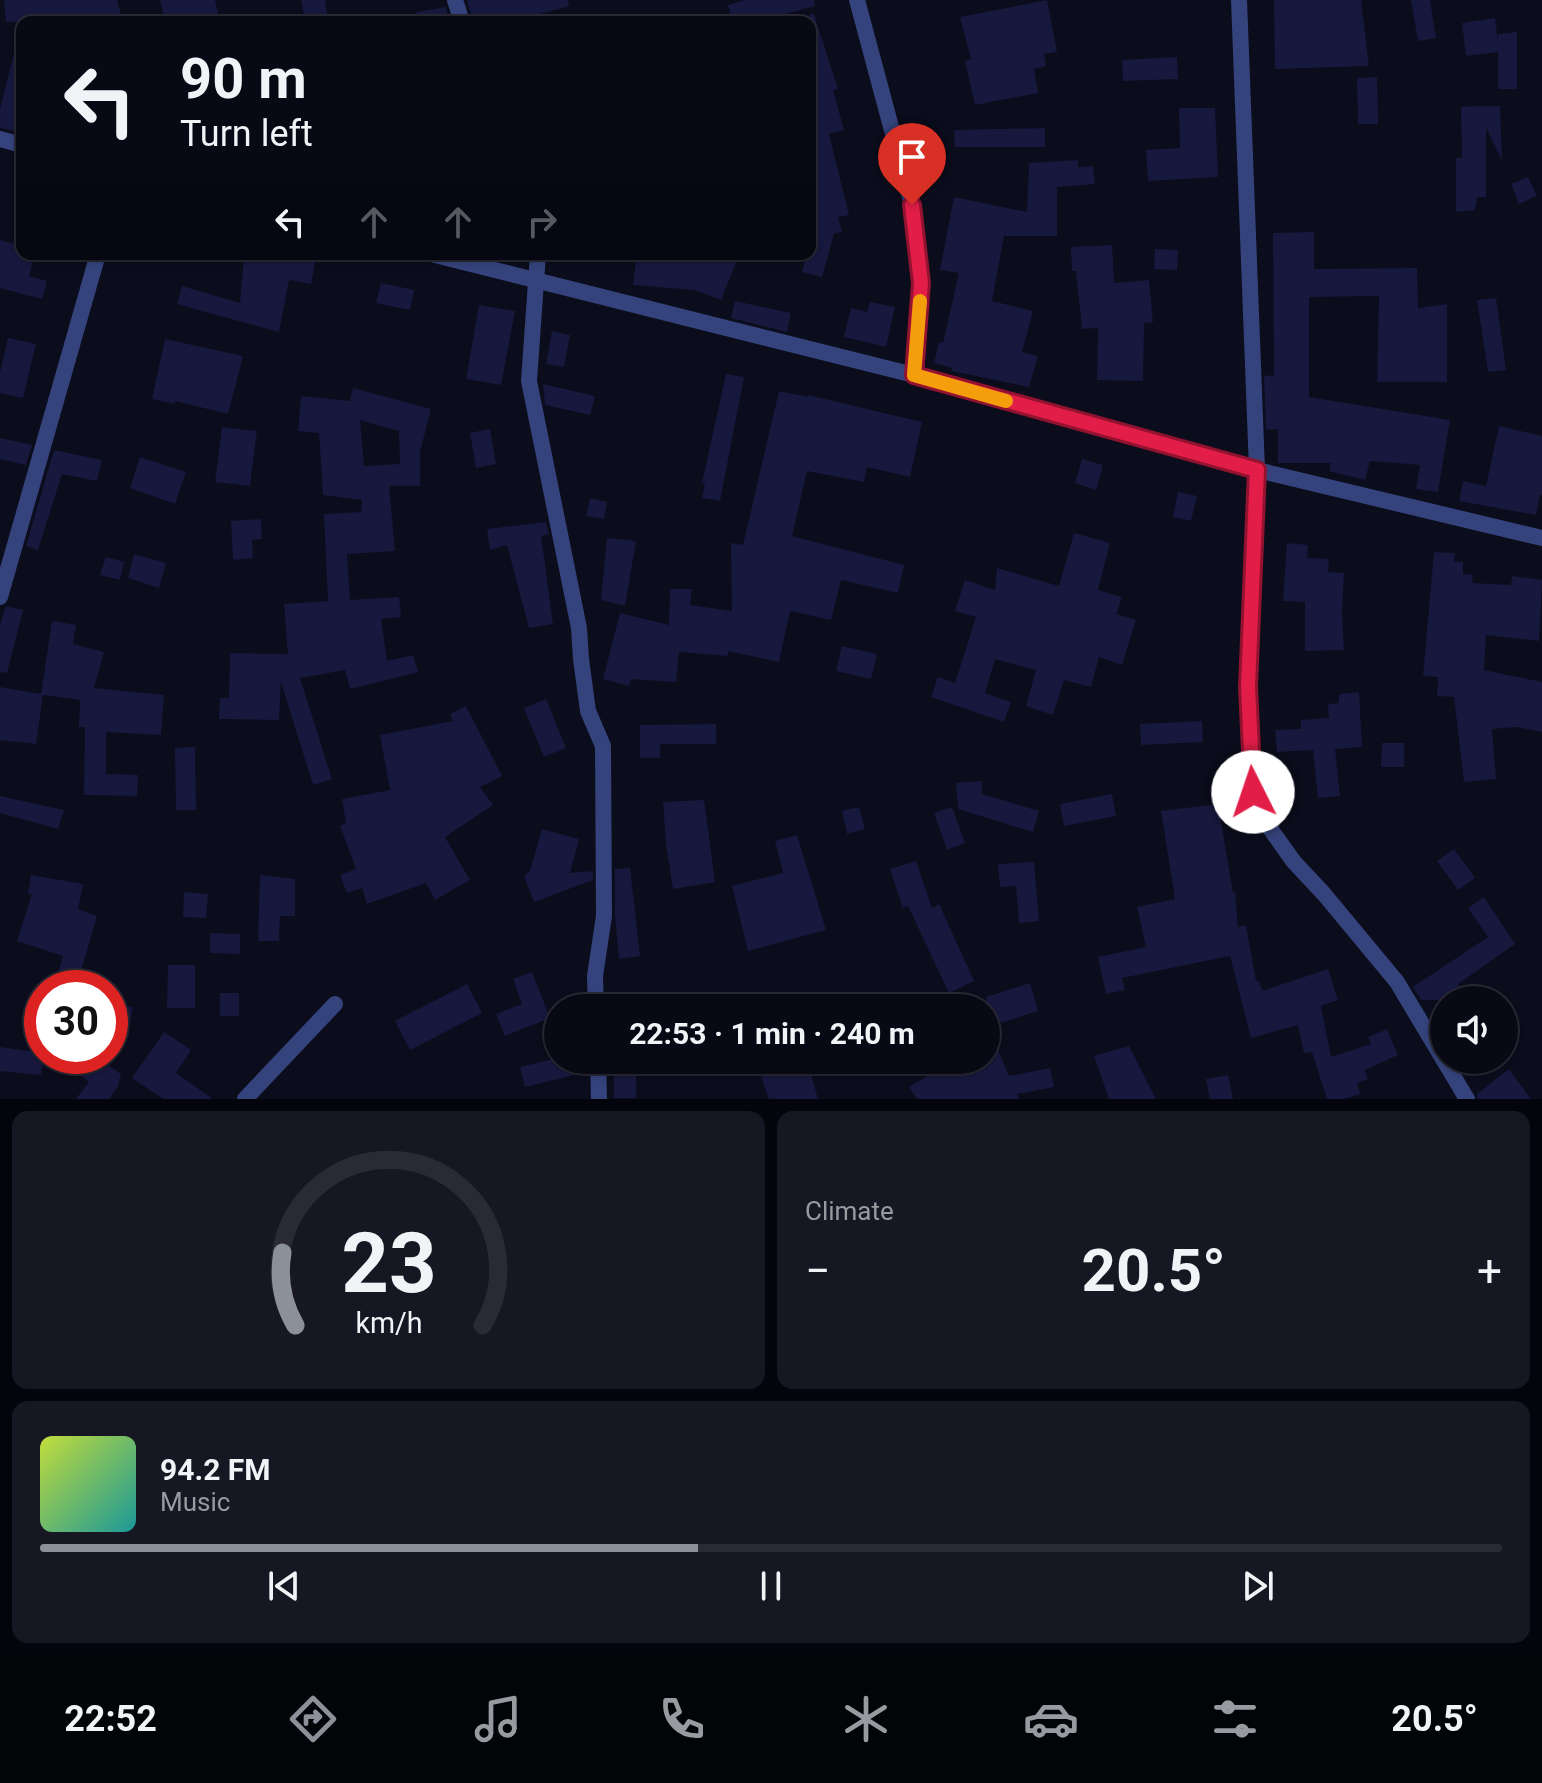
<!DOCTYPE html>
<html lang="en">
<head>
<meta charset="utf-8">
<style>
	body { margin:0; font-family:Roboto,sans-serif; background:#161722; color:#f1f3f6; height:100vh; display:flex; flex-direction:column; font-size:30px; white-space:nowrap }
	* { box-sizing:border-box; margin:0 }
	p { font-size:26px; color:#989aa0 }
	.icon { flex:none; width:44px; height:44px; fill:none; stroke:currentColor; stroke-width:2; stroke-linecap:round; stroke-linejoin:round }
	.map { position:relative; height:1099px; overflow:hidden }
	.drawer { display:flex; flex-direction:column; gap:12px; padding:12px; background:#04050c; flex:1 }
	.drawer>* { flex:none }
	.hud { position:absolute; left:16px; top:16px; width:800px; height:244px; border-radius:16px; box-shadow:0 2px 6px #0004,0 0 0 2px #292a34; background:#080915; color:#f1f3f6; overflow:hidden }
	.buttons { position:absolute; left:1430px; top:986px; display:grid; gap:16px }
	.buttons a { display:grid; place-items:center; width:88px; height:88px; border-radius:50%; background:#080915; box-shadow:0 2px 6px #0004,0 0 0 2px #292a34; font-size:40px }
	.speed { position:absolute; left:24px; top:970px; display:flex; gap:16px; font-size:40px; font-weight:700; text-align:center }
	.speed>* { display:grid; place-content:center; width:104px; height:104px; border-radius:50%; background:#080915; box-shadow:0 2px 6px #0004,0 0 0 2px #292a34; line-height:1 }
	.speed .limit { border:12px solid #d22; background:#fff; color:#111 }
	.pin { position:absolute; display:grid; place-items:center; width:68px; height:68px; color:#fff; margin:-82px -34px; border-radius:50% 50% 50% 0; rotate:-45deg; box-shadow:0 0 8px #0007 }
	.pin .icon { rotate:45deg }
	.me { position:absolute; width:88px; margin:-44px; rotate:356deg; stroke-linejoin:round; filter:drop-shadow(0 0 6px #0008) }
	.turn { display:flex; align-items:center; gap:28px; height:168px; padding:0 32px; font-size:36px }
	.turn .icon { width:104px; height:104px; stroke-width:2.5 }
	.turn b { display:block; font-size:56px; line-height:68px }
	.lanes { display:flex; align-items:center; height:76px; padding:0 32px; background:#0003; justify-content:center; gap:40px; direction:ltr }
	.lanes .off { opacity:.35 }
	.big { font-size:60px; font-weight:700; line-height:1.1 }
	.drawer .widget { flex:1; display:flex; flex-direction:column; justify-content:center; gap:12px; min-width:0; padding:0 28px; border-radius:16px; background:#161722 }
	.drawer .dial { align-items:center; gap:0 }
	.dial svg { height:208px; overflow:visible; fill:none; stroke:#292a34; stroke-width:7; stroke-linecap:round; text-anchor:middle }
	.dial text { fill:#f1f3f6; stroke:none }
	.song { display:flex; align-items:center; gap:24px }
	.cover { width:96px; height:96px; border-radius:12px; background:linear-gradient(135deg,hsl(70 70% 55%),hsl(180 70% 35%)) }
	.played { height:8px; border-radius:4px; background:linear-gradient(90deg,#8c9099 45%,#292a34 45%) }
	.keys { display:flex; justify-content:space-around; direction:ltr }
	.heat { display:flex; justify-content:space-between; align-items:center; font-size:44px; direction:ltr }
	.drawer .tiles { flex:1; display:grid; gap:12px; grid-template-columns:1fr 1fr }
	.widget:last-child { grid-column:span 2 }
	.trip { position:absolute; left:544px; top:994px; width:456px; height:80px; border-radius:40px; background:#080915; box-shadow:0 2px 6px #0004,0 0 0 2px #292a34; font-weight:700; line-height:80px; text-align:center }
	.tab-bar { display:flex; height:128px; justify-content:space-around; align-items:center; background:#030408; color:#989aa0 }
	.tab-bar .icon { width:56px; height:56px }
	.tab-bar .current { color:#8c9099 }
	.tab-bar b { font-size:36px; color:#f1f3f6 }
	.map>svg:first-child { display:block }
	.building { fill:#17183d; fill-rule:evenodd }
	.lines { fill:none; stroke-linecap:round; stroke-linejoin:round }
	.street { stroke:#35437c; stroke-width:16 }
	.route-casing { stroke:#92132f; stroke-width:20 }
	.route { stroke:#e11d48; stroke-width:14 }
	.slow { stroke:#f59e0b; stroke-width:14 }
</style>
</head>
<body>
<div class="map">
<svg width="1542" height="1099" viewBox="0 0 1542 1099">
	<rect width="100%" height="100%" fill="#0b0c1c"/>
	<g class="building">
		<path d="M 4,0 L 117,0 L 123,22 L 6,22 Z"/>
		<path d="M 160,0 L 215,0 L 220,22 L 165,22 Z"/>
		<path d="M 301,0 L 325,0 L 328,22 L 305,22 Z"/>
		<path d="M 467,0 L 568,0 L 569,6 L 525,18 L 526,22 L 473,22 Z"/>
		<path d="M 745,0 L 814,0 L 815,6 L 756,22 L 733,22 L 728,5 Z"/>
		<path d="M 1047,0 L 1057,52 L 1044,54 L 1046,66 L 1034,69 L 1038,93 L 975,105 L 965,61 L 971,59 L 960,17 Z"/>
		<path d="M 1274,0 L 1361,0 L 1369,66 L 1275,69 Z"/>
		<path d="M 1411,0 L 1430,0 L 1436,38 L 1418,41 Z"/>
		<path d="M 446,7 L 450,22 L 417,22 L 416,12 Z"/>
		<path d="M 810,14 L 814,14 L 838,89 L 833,90 L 844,130 L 829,134 L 849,215 L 838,217 L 842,232 L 834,234 L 822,277 L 802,272 L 807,254 L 810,254 Z"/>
		<path d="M 1495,18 L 1498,41 L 1498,34 L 1517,32 L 1517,89 L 1498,89 L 1498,52 L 1466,56 L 1462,23 Z"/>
		<path d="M 15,49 L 22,50 L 22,133 L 0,128 L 0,109 Z"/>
		<path d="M 1177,57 L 1178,79 L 1123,81 L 1122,60 Z"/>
		<path d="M 1377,77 L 1378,124 L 1358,124 L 1357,78 Z"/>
		<path d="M 1477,106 L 1500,106 L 1502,161 L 1486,127 L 1486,197 L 1477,197 L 1475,210 L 1456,212 L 1456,158 L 1462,158 L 1461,107 Z"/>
		<path d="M 1179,108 L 1215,108 L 1218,177 L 1148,181 L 1146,150 L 1180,148 Z"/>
		<path d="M 1045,128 L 1045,147 L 955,147 L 954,130 Z"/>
		<path d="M 1078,160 L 1078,167 L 1093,166 L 1095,184 L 1057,187 L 1057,236 L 1004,236 L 992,301 L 1033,311 L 1022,352 L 1038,356 L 1029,387 L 952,371 L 952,368 L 934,363 L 939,342 L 943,343 L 959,273 L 940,270 L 954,197 L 1027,212 L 1029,163 Z"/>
		<path d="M 1528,177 L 1537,196 L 1519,204 L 1511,184 Z"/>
		<path d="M 1314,232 L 1314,269 L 1417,268 L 1418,308 L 1447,304 L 1447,382 L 1377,382 L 1379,296 L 1309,297 L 1309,397 L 1450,420 L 1438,492 L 1416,489 L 1420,465 L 1370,461 L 1365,480 L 1329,471 L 1331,463 L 1278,463 L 1278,429 L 1266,430 L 1264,376 L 1274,375 L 1273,233 Z"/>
		<path d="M 0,240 L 22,246 L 22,254 L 35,254 L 29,276 L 47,281 L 42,299 L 0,288 Z"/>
		<path d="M 1112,245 L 1114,283 L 1149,280 L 1153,322 L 1144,323 L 1143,381 L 1097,380 L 1098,328 L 1082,329 L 1076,271 L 1072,271 L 1071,247 Z"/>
		<path d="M 1155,249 L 1178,250 L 1177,270 L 1154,269 Z"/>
		<path d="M 637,254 L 673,257 L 673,254 L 712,254 L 736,263 L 721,300 L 695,290 L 633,285 Z"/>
		<path d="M 274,255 L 315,262 L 311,284 L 289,280 L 279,332 L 177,304 L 182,286 L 240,303 L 244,257 L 273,259 Z"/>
		<path d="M 381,283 L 414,290 L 410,310 L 376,303 Z"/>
		<path d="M 1496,298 L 1506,370 L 1488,372 L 1477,300 Z"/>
		<path d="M 735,301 L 791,313 L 787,332 L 731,318 Z"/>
		<path d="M 870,302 L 895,307 L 886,347 L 844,337 L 851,308 L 867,312 Z"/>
		<path d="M 479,305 L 515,311 L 501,385 L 466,379 Z"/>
		<path d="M 552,331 L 570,335 L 564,367 L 546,364 Z"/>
		<path d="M 8,338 L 36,344 L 23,398 L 0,393 L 0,372 Z"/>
		<path d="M 165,339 L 243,356 L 228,414 L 175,401 L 175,404 L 152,399 Z"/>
		<path d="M 726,374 L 744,377 L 720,501 L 702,498 L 705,484 L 702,483 Z"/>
		<path d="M 543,384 L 595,396 L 590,415 L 545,405 Z"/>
		<path d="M 353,388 L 431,409 L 420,452 L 420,486 L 389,486 L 395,551 L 347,554 L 350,600 L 399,597 L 401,617 L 381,619 L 387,661 L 413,655 L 418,672 L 350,689 L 345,670 L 300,678 L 332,779 L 313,785 L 281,682 L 279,720 L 219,719 L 220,698 L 229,698 L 230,653 L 288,654 L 284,604 L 328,601 L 324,514 L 361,512 L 362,500 L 323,495 L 319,433 L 298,431 L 301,396 L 350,401 ZM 360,420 L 399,431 L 400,464 L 364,466 Z"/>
		<path d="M 779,391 L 808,397 L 808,395 L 922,422 L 910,477 L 867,467 L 864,482 L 807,471 L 792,536 L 904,565 L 898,593 L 841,580 L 831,620 L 790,611 L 779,662 L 728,651 L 728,656 L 679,652 L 676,682 L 631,679 L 629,686 L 603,679 L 620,613 L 669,625 L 670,589 L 692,589 L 690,605 L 732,611 L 731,543 L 743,545 Z"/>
		<path d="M 1499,426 L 1542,436 L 1542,495 L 1540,494 L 1536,515 L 1459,501 L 1463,481 L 1486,486 Z"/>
		<path d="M 222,427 L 257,431 L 250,486 L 215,482 Z"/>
		<path d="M 490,429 L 496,464 L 476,468 L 470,433 Z"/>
		<path d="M 0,438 L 32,445 L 26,465 L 0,459 Z"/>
		<path d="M 54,450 L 102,460 L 97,481 L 62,474 L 38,550 L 26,546 Z"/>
		<path d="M 140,457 L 186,472 L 175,504 L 130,488 Z"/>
		<path d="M 1082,459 L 1103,465 L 1096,490 L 1075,483 Z"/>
		<path d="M 1178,492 L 1197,496 L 1191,521 L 1173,517 Z"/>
		<path d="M 590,498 L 607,502 L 604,519 L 586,516 Z"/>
		<path d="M 261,519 L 262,539 L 252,540 L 253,558 L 233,560 L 231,521 Z"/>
		<path d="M 546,522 L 549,534 L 541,536 L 553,624 L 529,628 L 507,545 L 490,550 L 487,529 Z"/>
		<path d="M 1074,533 L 1110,543 L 1098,590 L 1122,597 L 1116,614 L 1136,620 L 1122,665 L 1099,657 L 1091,687 L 1064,680 L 1053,715 L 1026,706 L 1036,670 L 995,659 L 985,693 L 1011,702 L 1004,722 L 931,697 L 938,677 L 955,683 L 976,617 L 955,611 L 965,580 L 995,590 L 997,568 L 1059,586 Z"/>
		<path d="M 607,538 L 636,541 L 625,606 L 601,600 Z"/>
		<path d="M 1287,543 L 1308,545 L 1307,558 L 1329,559 L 1328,572 L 1344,573 L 1342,613 L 1344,650 L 1305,651 L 1305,602 L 1283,601 Z"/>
		<path d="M 1434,552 L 1455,553 L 1454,562 L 1463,562 L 1463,574 L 1473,575 L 1472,583 L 1511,585 L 1512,576 L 1542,580 L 1539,641 L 1486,635 L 1484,670 L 1542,682 L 1542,732 L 1517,727 L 1492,729 L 1496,779 L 1464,782 L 1454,697 L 1437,696 L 1438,677 L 1423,676 Z"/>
		<path d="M 134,554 L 166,563 L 159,588 L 128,578 Z"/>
		<path d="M 106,557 L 124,562 L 120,580 L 100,575 Z"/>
		<path d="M 6,606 L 23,610 L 7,673 L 0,672 L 0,625 Z"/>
		<path d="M 52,621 L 76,625 L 73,644 L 104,652 L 94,688 L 164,695 L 161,735 L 106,732 L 106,774 L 138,775 L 137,796 L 84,795 L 85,727 L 79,727 L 80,700 L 43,695 L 36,744 L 0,740 L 0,687 L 41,694 Z"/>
		<path d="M 842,646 L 877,654 L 871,679 L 836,671 Z"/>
		<path d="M 1359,692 L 1362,747 L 1335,749 L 1340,796 L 1318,798 L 1313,750 L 1277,752 L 1275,730 L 1301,729 L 1301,720 L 1329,718 L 1328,704 L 1339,703 L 1339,694 Z"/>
		<path d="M 546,699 L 566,748 L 544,757 L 524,708 Z"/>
		<path d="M 466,706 L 502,776 L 480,787 L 493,805 L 445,837 L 470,880 L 435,900 L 426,883 L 367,904 L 362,888 L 347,893 L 340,875 L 356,869 L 340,826 L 346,823 L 342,799 L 390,790 L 380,735 L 453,721 L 450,714 Z"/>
		<path d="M 1202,721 L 1203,742 L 1141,745 L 1140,724 Z"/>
		<path d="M 716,724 L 716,744 L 660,744 L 660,758 L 640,758 L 640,725 Z"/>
		<path d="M 1382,743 L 1404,743 L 1404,767 L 1381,767 Z"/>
		<path d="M 195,747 L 196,810 L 176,810 L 175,748 Z"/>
		<path d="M 982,781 L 982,794 L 1039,811 L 1033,832 L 958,809 L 956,783 Z"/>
		<path d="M 1112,794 L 1116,816 L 1064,826 L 1060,804 Z"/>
		<path d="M 0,796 L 64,810 L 58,829 L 0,813 Z"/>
		<path d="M 704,800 L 715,882 L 673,889 L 666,844 L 663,802 Z"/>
		<path d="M 1218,804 L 1233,893 L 1235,892 L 1238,927 L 1246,925 L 1256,981 L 1259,981 L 1262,991 L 1328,969 L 1338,1000 L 1321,1006 L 1331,1057 L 1371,1044 L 1368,1037 L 1387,1029 L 1398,1055 L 1365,1070 L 1368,1079 L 1357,1083 L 1360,1094 L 1344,1099 L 1327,1099 L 1312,1052 L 1304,1053 L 1298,1025 L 1251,1038 L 1230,956 L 1122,978 L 1125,990 L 1106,994 L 1098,957 L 1146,947 L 1137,907 L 1175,899 L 1161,811 Z"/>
		<path d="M 859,807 L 865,829 L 847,834 L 842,811 Z"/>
		<path d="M 952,807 L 965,843 L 947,850 L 934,813 Z"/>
		<path d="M 542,829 L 579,839 L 570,873 L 593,871 L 593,880 L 534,902 L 524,876 L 530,871 Z"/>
		<path d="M 797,835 L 826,930 L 748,951 L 732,886 L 783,873 L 775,841 Z"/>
		<path d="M 1454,849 L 1475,878 L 1458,890 L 1437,861 Z"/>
		<path d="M 916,861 L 932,908 L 939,904 L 974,981 L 949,993 L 908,906 L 903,908 L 890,869 Z"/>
		<path d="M 1034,862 L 1039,921 L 1019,923 L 1016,886 L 1000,887 L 998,864 Z"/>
		<path d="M 630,868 L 640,956 L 619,959 L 615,915 L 615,869 Z"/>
		<path d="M 31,875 L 83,884 L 78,909 L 97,916 L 77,985 L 56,980 L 63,956 L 17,941 L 32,894 L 28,894 Z"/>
		<path d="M 260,875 L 295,879 L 295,916 L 280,916 L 279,941 L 258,941 Z"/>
		<path d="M 184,892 L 208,894 L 206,918 L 183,917 Z"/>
		<path d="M 1484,897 L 1515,944 L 1458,984 L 1470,1000 L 1421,1000 L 1413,987 L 1488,937 L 1468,908 Z"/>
		<path d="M 210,933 L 240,934 L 240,954 L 210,953 Z"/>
		<path d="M 168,965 L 195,965 L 195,1008 L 167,1008 Z"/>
		<path d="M 532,972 L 550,1018 L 505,1036 L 496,1014 L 522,1004 L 513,979 Z"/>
		<path d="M 1030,983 L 1038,1011 L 988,1027 L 1009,1076 L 1050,1068 L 1054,1087 L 1017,1094 L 1019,1099 L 917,1099 L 909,1087 L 955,1060 L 986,1060 L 986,997 Z"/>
		<path d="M 467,984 L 482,1013 L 410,1050 L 395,1021 Z"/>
		<rect x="220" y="993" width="19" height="23"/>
		<path d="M 110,1003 L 133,1007 L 129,1029 L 110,1026 Z"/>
		<path d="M 164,1032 L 191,1050 L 176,1073 L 213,1099 L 163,1099 L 132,1078 Z"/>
		<path d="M 1129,1046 L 1156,1099 L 1109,1099 L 1094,1056 Z"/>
		<path d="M 0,1047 L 42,1053 L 44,1056 L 41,1075 L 0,1071 Z"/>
		<path d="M 54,1056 L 95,1056 L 121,1074 L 118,1086 L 109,1099 L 76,1099 L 89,1082 Z"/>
		<path d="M 549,1060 L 587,1060 L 587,1072 L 525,1087 L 520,1067 Z"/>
		<path d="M 755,1060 L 807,1060 L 818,1099 L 769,1099 Z"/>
		<rect x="614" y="1061" width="22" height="37"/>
		<path d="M 1509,1069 L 1531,1099 L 1478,1099 L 1477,1094 Z"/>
		<path d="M 1228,1075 L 1233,1099 L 1210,1099 L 1206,1079 Z"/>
	</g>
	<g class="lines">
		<g class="street">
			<path d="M 455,0 L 462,22"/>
			<path d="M 857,0 L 912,205 L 921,283 L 914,375"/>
			<path d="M 1239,0 L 1257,470 L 1248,687 L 1253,792 L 1259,813 L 1294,862 L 1324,894 L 1397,982 L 1467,1099"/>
			<path d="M 0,139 L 22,145"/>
			<path d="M 431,254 L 914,375 L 1257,470 L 1542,538"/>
			<path d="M 538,254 L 529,381 L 579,628 L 581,659 L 588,711 L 603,746 L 604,916 L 595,976 L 596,1008"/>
			<path d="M 0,597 L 98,254"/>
			<path d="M 598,1060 L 599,1099"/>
			<path d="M 245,1099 L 335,1004"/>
		</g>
	</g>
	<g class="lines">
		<defs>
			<path id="route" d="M 912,205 L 921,283 L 914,375 L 1257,470 L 1248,687 L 1253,792"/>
		</defs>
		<use href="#route" class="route-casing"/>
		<use href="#route" class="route"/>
		<path class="slow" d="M 920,301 L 914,375 L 1006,401"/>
	</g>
</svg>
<div class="buttons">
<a><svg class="icon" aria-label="sound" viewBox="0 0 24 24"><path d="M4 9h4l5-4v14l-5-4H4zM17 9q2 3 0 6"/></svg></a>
</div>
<div class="speed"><div class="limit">30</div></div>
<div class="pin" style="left:912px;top:205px;background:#d93025"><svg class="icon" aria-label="arrive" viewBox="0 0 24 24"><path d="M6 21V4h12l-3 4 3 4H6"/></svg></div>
<svg class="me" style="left:1253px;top:792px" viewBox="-20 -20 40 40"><circle r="19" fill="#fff"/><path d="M0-13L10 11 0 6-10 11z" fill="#e11d48"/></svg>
<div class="trip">22:53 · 1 min · 240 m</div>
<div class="hud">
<div class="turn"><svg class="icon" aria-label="left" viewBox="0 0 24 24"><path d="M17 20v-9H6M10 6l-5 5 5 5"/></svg><div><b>90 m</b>Turn left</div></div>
<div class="lanes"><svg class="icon" aria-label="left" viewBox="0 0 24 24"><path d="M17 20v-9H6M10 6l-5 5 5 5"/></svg><svg class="icon off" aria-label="ahead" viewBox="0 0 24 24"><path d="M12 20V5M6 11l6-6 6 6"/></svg><svg class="icon off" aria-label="ahead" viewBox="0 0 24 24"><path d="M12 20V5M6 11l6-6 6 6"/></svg><svg class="icon off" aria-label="right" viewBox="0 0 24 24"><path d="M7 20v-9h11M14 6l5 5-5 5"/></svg></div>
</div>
</div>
<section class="drawer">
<div class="tiles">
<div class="widget dial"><svg viewBox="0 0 100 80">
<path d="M14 69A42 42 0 1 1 86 69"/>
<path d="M14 69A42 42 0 0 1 9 41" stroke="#8c9099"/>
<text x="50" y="56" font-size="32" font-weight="700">23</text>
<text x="50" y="72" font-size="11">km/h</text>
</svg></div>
<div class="widget"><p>Climate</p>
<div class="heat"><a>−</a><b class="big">20.5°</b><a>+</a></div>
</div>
<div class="widget">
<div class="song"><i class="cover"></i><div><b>94.2 FM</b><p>Music</p></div></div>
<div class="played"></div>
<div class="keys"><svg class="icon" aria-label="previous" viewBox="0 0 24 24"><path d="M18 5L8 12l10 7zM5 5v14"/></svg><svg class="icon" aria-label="pause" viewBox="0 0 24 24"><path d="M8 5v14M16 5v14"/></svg><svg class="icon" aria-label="next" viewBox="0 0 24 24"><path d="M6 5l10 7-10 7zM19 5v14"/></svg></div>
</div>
</div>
</section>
<nav class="tab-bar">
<b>22:52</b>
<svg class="icon current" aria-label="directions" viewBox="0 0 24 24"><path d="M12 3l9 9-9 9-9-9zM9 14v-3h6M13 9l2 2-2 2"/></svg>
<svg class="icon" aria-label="music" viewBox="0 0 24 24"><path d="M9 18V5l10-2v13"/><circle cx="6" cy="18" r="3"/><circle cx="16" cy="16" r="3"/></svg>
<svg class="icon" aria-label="phone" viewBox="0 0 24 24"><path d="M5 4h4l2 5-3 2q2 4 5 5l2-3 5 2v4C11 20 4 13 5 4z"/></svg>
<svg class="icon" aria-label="climate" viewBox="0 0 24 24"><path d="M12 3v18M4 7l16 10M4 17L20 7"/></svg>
<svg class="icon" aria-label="car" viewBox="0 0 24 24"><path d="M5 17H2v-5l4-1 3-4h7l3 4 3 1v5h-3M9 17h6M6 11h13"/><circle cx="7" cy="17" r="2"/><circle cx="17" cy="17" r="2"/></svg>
<svg class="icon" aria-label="filters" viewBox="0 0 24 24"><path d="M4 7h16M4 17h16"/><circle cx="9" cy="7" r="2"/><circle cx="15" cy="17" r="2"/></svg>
<b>20.5°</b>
</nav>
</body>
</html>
